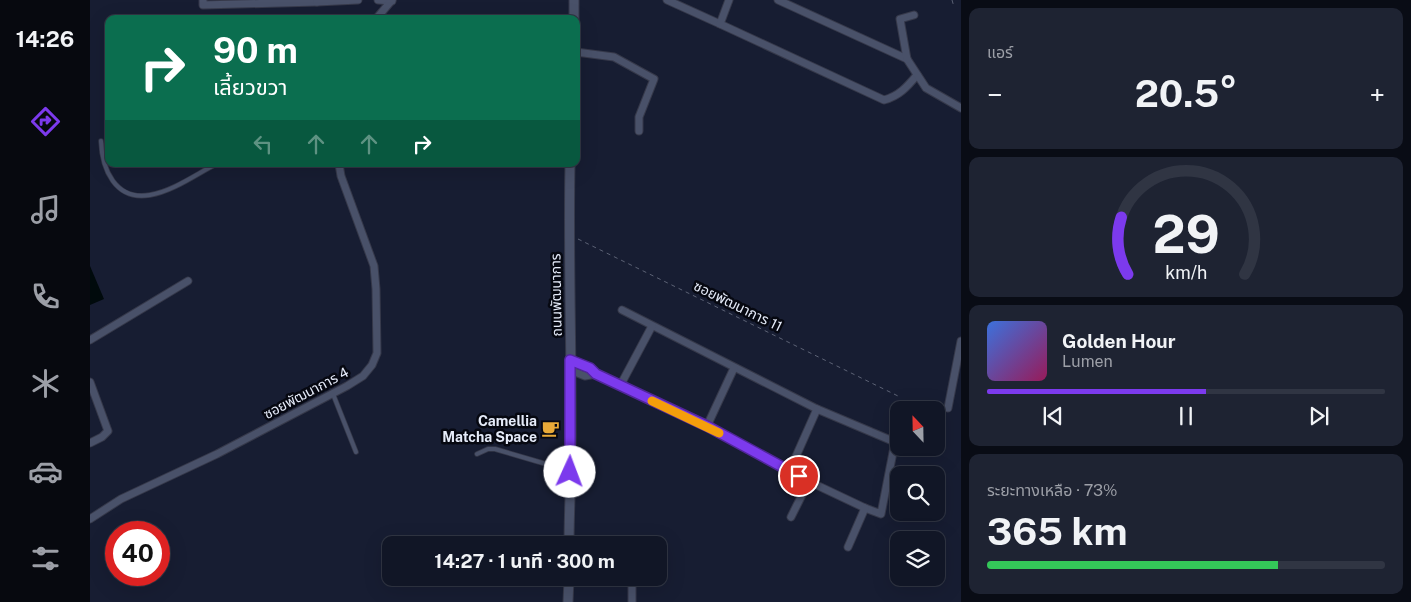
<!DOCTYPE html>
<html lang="th">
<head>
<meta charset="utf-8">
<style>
	body { margin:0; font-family:"Public Sans","Noto Sans Thai",sans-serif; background:#1e2332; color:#f1f3f6; height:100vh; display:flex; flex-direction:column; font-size:19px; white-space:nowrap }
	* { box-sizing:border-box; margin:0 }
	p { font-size:16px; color:#9c9fa7 }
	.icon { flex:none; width:28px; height:28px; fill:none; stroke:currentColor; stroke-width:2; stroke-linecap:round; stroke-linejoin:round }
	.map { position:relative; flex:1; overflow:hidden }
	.drawer { display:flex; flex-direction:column; gap:8px; padding:8px; background:#090c15; width:450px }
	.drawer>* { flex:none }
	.hud { position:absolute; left:15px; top:15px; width:475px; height:152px; border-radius:10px; box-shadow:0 5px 20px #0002,0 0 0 1px #303543; background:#0b6e4f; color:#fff; overflow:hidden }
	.needle { width:32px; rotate:338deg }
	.buttons { position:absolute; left:800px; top:401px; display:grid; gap:10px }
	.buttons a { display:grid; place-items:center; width:55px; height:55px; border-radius:10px; background:#111626; box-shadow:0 5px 20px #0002,0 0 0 1px #303543; font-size:25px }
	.speed { position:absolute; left:15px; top:521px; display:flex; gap:10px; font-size:25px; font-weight:700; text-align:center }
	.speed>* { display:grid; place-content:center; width:65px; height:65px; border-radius:50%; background:#111626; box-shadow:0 5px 20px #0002,0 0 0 1px #303543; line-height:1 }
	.speed .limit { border:8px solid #d22; background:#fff; color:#111 }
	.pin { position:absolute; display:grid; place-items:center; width:42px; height:42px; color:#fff; margin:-21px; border:2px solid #fff; border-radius:50%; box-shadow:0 1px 5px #0007 }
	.me { position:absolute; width:55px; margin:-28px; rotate:2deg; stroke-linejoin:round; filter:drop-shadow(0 0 4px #0008) }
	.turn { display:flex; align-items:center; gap:18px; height:105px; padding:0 25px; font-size:22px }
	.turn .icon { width:65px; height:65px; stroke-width:2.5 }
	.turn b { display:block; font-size:35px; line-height:42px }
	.lanes { display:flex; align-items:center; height:48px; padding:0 25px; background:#0003; justify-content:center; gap:25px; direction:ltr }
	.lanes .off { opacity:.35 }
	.big { font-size:38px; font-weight:700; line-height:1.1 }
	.drawer .widget { flex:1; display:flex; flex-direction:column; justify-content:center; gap:8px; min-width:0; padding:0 18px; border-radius:10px; background:#1e2332 }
	.drawer .dial { align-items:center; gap:0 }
	.dial svg { height:130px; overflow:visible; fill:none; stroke:#303543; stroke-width:7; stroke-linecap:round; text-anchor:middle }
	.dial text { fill:#f1f3f6; stroke:none }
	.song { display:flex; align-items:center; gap:15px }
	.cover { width:60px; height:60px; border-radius:8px; background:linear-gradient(135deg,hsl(220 70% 55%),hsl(330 70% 35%)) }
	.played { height:5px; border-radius:2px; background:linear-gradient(90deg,#7c3aed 55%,#303543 55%) }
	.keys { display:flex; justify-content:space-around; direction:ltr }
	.heat { display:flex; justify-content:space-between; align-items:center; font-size:28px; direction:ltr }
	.charge { height:8px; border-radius:4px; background:linear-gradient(90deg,#34c759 73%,#303543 0) }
	.trip { position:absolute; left:292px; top:536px; width:285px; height:50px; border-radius:10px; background:#111626; box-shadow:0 5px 20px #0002,0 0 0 1px #303543; font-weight:700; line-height:50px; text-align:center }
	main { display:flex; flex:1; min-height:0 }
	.menu { display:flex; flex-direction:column; width:90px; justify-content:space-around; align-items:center; background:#07090f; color:#9c9fa7 }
	.menu .icon { width:35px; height:35px }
	.menu .selected { color:#7c3aed }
	.menu b { font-size:22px; color:#f1f3f6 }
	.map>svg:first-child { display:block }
	.water { fill:#000a0c }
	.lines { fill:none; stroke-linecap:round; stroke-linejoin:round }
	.service-casing { stroke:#36394a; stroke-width:5.5 }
	.minor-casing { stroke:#36394a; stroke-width:9 }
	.tertiary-casing { stroke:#36394a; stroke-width:11 }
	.path { stroke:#5c6275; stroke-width:1; stroke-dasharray:4 4; stroke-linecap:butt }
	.service { stroke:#495169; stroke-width:4 }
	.minor { stroke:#495169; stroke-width:7 }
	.tertiary { stroke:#495169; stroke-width:9 }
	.route-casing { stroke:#51269a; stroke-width:12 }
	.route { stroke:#7c3aed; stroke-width:9 }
	.slow { stroke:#f59e0b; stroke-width:9 }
	.labels { text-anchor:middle; stroke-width:5; stroke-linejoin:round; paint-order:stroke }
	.street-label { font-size:14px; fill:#e5ebf9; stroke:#060811 }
	.poi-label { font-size:14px; font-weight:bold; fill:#e5ebf9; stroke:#060811; text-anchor:end }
</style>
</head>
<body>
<main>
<nav class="menu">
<b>14:26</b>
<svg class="icon selected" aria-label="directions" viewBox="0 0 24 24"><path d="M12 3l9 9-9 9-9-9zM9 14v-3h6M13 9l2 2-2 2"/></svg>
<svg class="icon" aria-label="music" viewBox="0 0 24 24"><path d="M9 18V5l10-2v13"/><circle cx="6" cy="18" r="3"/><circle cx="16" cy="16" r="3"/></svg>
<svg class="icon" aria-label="phone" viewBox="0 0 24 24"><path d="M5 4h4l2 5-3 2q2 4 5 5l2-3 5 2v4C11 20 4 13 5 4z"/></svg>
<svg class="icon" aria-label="climate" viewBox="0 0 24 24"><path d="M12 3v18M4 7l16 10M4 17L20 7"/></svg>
<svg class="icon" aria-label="car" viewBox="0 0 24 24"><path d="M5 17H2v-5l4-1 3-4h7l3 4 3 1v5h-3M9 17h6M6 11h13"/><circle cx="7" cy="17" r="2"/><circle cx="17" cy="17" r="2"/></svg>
<svg class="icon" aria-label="filters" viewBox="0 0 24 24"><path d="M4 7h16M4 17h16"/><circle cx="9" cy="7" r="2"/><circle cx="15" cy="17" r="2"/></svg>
</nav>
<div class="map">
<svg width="871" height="602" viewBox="0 0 871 602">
	<rect width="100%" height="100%" fill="#171d32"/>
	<path class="water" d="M 0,266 L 14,299 L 0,305 Z"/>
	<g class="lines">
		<defs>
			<g id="service">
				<path d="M 11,141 C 12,169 25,201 60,195 C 83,191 105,175 126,164"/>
				<path d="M 243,394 L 266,452"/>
				<path d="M 387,454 L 398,449 L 405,449 L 480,471"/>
			</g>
			<g id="minor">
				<path d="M 113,0 L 113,5 L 227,2"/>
				<path d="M 227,0 L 227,2 L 268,0"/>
				<path d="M 288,0 L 302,1"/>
				<path d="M 577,0 L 630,24"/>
				<path d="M 639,0 L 630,24 L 794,100 C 809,96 817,87 827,75"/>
				<path d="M 688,0 L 817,59 L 836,88 L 871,108"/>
				<path d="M 286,19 L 302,0"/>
				<path d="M 486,52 L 524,57 L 564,79 L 549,117 L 549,131"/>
				<path d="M 817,59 L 810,19 L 824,15"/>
				<path d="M 0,340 L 98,281"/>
				<path d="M 480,360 L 500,368 L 506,374 L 495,376 L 480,370"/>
				<path d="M 506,374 L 617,426 L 699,472 L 775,508 L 791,514 L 805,442 L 727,409 L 532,310"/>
				<path d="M 0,382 L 18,431 L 12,437 L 0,443"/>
				<path d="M 530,386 L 562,326"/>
				<path d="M 858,408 L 871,341"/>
				<path d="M 617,426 L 644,368"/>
				<path d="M 699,472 L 727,409"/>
				<path d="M 701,517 L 719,481"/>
				<path d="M 0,519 L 31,499 L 127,454 L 257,386 L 273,376 L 282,365 L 287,353 L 286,289 L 284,266 L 251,176 L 249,164"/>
				<path d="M 758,547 L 775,508"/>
				<path d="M 542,602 L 542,582"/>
			</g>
			<g id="tertiary">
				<path d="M 484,19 L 484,0"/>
				<path d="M 479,545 C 479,513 481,481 481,450 C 482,354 478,259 480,164"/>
				<path d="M 478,602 L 479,578"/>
			</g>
		</defs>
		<use href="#service" class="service-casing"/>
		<use href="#minor" class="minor-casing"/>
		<use href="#tertiary" class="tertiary-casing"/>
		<g class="path">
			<path d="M 862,0 L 864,7"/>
			<path d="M 488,239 L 808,396"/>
		</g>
		<use href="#service" class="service"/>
		<use href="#minor" class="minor"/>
		<use href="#tertiary" class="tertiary"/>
	</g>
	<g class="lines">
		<defs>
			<path id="route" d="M 480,472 L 480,360 L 500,368 L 506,374 L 617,426 L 709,476"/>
		</defs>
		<use href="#route" class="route-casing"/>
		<use href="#route" class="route"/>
		<path class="slow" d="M 562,401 L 629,433"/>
	</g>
	<defs>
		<symbol id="cafe-bare" viewBox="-9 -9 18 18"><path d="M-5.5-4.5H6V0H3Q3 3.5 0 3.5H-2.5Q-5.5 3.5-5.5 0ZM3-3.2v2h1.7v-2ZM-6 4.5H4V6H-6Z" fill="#e9aa38" stroke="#060811" stroke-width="2.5" paint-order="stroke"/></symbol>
	</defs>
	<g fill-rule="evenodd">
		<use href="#cafe-bare" x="448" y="416" width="25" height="25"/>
	</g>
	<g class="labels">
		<g class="street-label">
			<text transform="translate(466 295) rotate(-91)" y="5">ถนนพัฒนาการ</text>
			<text transform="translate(648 306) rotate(26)" y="5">ซอยพัฒนาการ 11</text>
			<text transform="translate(216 393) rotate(-28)" y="5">ซอยพัฒนาการ 4</text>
		</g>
		<g class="poi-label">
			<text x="447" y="426">Camellia<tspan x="447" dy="16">Matcha Space</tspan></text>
		</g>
	</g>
</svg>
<div class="buttons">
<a><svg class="needle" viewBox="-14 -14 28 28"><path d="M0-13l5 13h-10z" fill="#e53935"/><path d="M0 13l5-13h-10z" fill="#9c9fa7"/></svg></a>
<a><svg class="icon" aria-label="search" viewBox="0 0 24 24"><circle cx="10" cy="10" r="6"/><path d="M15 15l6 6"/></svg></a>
<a><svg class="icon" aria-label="layers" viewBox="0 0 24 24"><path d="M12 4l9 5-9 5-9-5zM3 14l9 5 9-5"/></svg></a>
</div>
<div class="speed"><div class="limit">40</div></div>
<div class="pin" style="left:709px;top:476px;background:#d93025"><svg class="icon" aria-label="arrive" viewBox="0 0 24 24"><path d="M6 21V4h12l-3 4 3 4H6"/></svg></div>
<svg class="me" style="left:480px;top:472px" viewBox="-20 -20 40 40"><circle r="19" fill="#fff"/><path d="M0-13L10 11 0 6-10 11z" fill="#7c3aed"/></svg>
<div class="trip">14:27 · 1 นาที · 300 m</div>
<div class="hud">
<div class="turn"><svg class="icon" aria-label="right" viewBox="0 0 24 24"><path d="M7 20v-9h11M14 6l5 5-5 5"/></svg><div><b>90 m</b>เลี้ยวขวา</div></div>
<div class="lanes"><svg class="icon off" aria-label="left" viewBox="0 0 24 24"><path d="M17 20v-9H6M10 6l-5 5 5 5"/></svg><svg class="icon off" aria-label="ahead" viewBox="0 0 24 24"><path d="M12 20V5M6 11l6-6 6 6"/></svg><svg class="icon off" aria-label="ahead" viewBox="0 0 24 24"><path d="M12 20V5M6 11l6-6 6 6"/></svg><svg class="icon" aria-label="right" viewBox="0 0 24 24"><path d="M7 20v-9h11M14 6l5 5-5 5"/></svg></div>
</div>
</div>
<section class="drawer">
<div class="widget"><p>แอร์</p>
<div class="heat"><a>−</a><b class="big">20.5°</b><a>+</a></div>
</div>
<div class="widget dial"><svg viewBox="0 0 100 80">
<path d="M14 69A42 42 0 1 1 86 69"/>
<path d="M14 69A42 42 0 0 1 10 34" stroke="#7c3aed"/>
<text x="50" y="56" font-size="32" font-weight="700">29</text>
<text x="50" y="72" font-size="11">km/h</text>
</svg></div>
<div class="widget">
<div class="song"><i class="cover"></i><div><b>Golden Hour</b><p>Lumen</p></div></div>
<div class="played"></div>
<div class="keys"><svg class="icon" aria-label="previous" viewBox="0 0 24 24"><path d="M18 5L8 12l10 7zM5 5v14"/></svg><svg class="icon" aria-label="pause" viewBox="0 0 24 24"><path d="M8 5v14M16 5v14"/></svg><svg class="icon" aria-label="next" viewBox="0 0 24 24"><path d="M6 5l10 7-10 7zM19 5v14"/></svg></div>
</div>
<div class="widget"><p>ระยะทางเหลือ · 73%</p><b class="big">365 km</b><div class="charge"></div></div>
</section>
</main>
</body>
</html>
